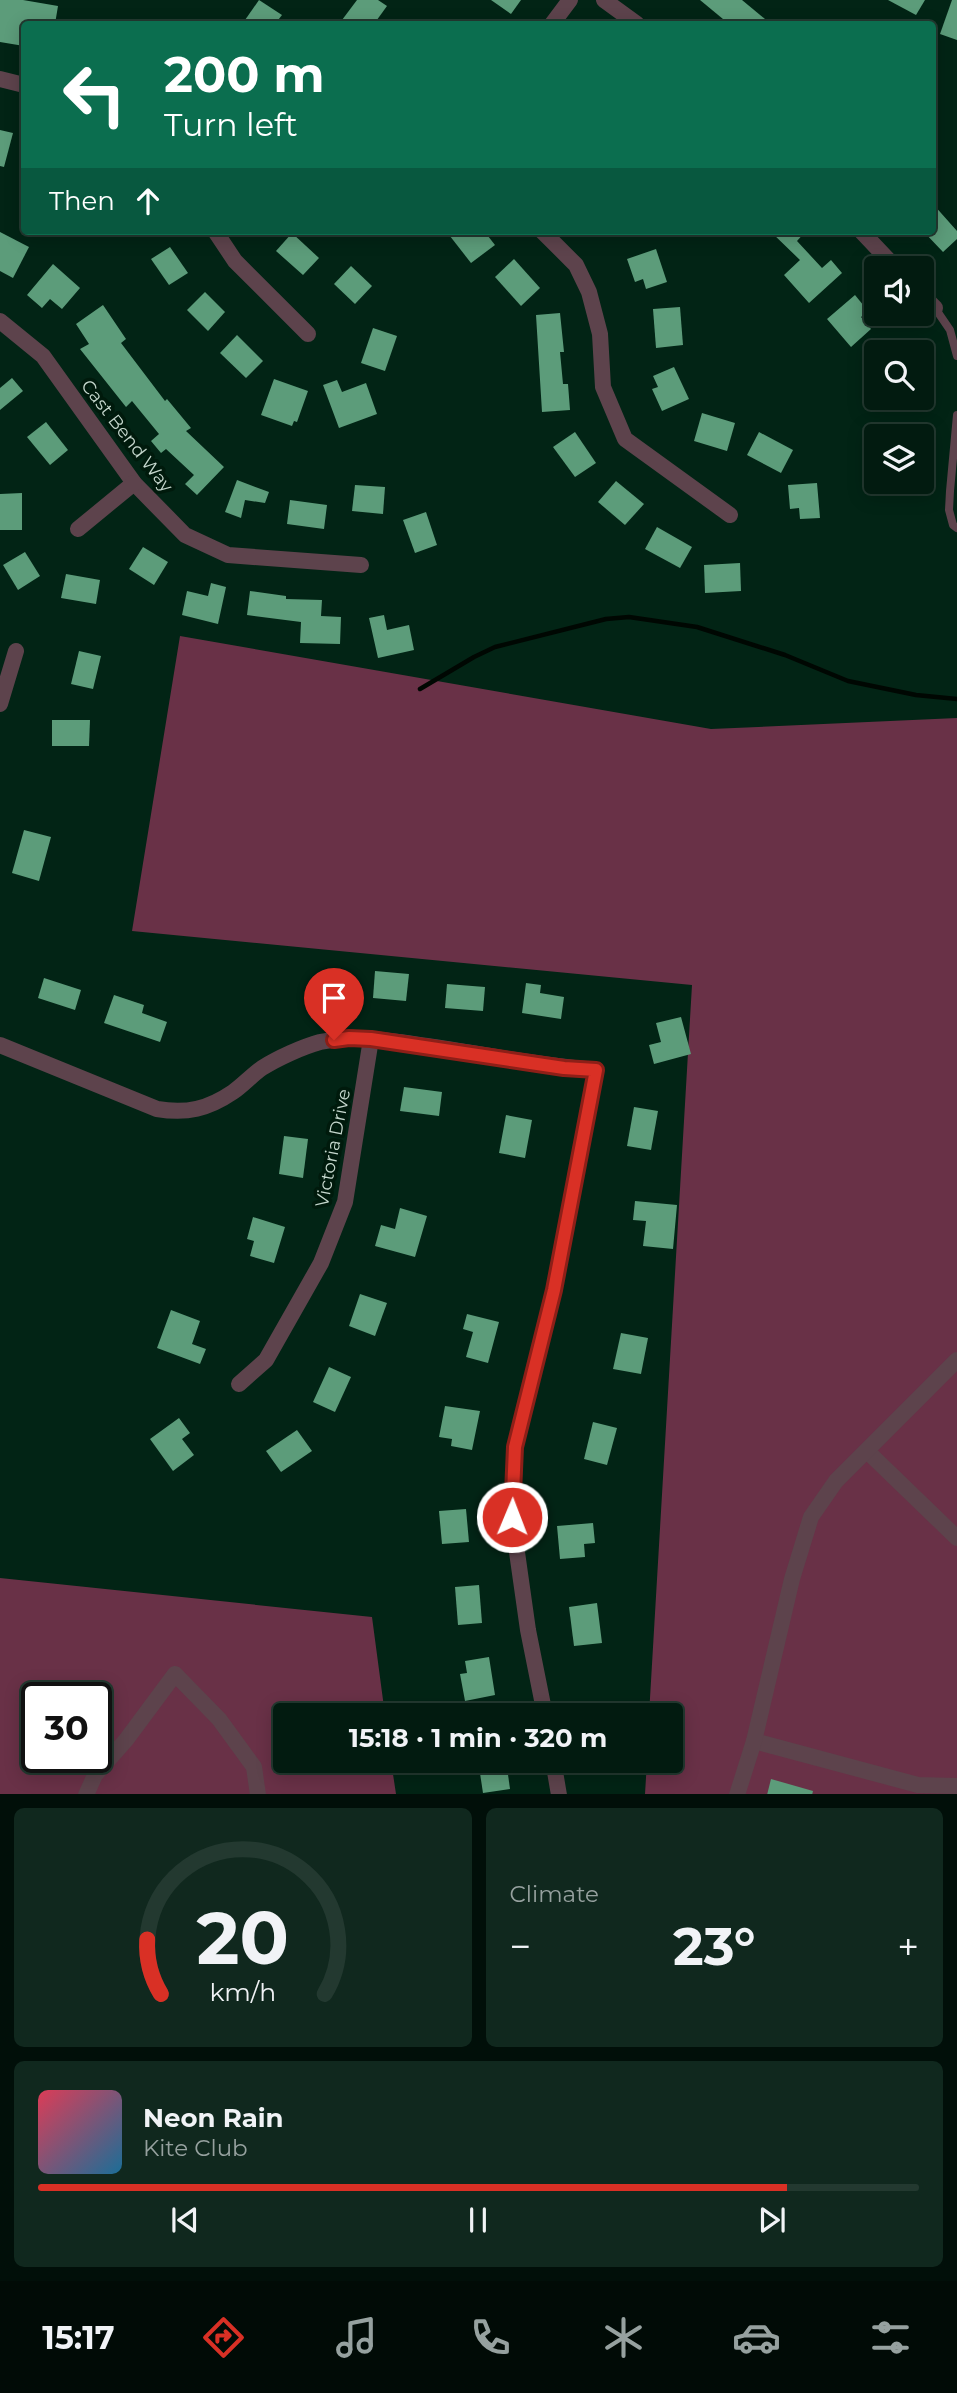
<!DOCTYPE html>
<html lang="en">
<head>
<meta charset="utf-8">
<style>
	body { margin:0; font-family:Montserrat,sans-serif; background:#10281e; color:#f1f3f6; height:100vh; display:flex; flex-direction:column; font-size:26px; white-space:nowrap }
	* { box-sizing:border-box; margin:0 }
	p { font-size:23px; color:#96a19f }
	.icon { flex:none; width:38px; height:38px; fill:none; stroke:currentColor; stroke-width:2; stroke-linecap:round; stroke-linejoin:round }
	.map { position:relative; height:1794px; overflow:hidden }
	.side { display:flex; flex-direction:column; gap:14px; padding:14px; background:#010f09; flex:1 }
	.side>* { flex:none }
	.hud { position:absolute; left:21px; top:21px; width:915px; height:214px; border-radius:7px; box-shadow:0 4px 18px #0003,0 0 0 2px #233930; background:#0b6e4f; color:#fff; overflow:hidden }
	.buttons { position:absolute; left:864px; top:256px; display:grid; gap:14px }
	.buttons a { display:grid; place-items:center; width:70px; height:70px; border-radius:7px; background:#021b10; box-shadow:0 4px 18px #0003,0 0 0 2px #233930; font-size:35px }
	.speed { position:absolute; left:21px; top:1682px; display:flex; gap:14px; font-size:35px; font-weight:700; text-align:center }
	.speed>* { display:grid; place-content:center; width:91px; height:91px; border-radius:50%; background:#021b10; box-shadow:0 4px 18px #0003,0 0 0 2px #233930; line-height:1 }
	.speed .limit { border:4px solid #111; border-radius:10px; background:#fff; color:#111 }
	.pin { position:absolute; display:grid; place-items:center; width:60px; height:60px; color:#fff; margin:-72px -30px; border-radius:50% 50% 50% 0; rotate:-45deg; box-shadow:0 0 7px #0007 }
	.pin .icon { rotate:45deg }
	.me { position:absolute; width:77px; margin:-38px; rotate:1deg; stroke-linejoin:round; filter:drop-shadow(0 0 5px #0008) }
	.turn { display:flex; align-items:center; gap:24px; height:147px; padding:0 28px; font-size:32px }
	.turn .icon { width:91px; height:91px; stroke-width:2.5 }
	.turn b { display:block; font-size:49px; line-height:60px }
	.then { display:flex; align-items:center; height:66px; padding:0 28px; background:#0003; gap:14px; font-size:26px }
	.big { font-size:52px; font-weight:700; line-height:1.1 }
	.side .tile { flex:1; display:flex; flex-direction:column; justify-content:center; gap:10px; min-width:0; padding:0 24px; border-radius:10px; background:#10281e }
	.side .dial { align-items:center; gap:0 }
	.dial svg { height:182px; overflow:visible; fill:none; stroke:#233930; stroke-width:7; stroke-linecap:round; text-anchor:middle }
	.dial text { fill:#f1f3f6; stroke:none }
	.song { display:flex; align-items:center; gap:21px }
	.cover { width:84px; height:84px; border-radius:10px; background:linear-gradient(135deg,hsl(350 70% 55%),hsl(200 70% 35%)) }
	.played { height:7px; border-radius:4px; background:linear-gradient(90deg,#d93025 85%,#233930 85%) }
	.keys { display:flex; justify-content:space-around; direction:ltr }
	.heat { display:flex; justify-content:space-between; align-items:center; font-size:38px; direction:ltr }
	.side .tiles { flex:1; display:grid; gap:14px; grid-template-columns:1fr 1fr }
	.tile:last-child { grid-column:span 2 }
	.trip { position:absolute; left:273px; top:1703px; width:410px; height:70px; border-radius:7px; background:#021b10; box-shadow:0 4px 18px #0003,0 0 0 2px #233930; font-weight:700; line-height:70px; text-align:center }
	.menu { display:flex; height:112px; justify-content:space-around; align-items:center; background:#010b06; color:#96a19f }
	.menu .icon { width:49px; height:49px }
	.menu .on { color:#d93025 }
	.menu b { font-size:32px; color:#f1f3f6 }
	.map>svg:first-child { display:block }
	.forest { fill:#693147; fill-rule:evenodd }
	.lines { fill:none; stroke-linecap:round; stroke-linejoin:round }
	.stream { stroke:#000702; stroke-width:4.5 }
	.building { fill:#5c9c7a }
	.lane { stroke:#5d434c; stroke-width:8 }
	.street { stroke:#5d434c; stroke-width:16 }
	.route-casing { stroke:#8d1f18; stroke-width:18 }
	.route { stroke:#d93025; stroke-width:12 }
	.labels { text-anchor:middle; stroke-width:7; stroke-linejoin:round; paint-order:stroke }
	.street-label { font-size:18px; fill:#c5d7cd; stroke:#001a0c }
</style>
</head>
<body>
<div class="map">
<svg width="957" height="1795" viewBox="0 0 957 1795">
	<rect width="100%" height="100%" fill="#022415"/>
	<g class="forest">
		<path d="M 180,636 L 711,729 L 957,718 L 957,1794 L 645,1794 L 647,1761 L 670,1760 L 670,1715 L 649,1715 L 692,985 L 132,931 Z"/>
		<path d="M 0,1578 L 372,1617 L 385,1715 L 285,1715 L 285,1760 L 391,1761 L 396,1794 L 0,1795 ZM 37,1698 L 96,1698 L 96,1757 L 37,1757 Z"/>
	</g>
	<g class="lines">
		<path class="stream" d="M 420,689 L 474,657 L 495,647 L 606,619 L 629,617 L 697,627 L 785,655 L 848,681 L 916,695 L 957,699"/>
	</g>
	<g class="building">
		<path d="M 0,0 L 23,0 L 58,6 L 55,24 L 24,24 L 24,46 L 0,42 Z"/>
		<path d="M 259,0 L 282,15 L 275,24 L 251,24 L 245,20 Z"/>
		<path d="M 357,0 L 378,0 L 387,6 L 374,24 L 339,24 Z"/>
		<path d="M 491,0 L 521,0 L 511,14 Z"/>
		<path d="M 700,0 L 742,0 L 771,24 L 729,24 Z"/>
		<path d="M 888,0 L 925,0 L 916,15 Z"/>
		<path d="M 952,0 L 957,0 L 957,40 L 940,34 Z"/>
		<path d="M 0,130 L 13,133 L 4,167 L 0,166 Z"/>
		<path d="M 933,204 L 957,231 L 957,239 L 943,252 L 923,231 L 933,231 Z"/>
		<path d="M 446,231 L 484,231 L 495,245 L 471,263 Z"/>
		<path d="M 770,231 L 806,231 L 797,241 L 822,268 L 831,260 L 842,273 L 809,303 L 784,275 L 800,260 Z"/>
		<path d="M 0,232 L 29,247 L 13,278 L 0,271 Z"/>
		<path d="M 292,233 L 319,258 L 303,275 L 276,251 Z"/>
		<path d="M 170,247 L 188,273 L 169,285 L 151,259 Z"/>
		<path d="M 656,249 L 667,282 L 646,289 L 643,279 L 635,282 L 627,259 Z"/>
		<path d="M 514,259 L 540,288 L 521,306 L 495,277 Z"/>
		<path d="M 53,264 L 80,288 L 62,309 L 50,299 L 42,308 L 27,295 Z"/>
		<path d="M 351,266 L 372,286 L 355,304 L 334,284 Z"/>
		<path d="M 205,292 L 225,312 L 208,331 L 187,310 Z"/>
		<path d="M 855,295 L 868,311 L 861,317 L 871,329 L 851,347 L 827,319 Z"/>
		<path d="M 103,305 L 126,339 L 121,343 L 165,401 L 167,399 L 191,428 L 186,431 L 224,467 L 197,495 L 185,484 L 194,475 L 166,449 L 161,453 L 151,441 L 159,434 L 132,401 L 126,407 L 80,349 L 89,344 L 76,324 Z"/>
		<path d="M 680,307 L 683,345 L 656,348 L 653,309 Z"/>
		<path d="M 560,313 L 564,352 L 560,352 L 563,384 L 568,384 L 570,410 L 542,412 L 536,315 Z"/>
		<path d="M 373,328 L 397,336 L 385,371 L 361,363 Z"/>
		<path d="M 237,335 L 263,361 L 246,378 L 220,353 Z"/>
		<path d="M 674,367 L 689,399 L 662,411 L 652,389 L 658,387 L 653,376 Z"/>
		<path d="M 12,378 L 23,391 L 0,410 L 0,388 Z"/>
		<path d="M 274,379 L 308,391 L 297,422 L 294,421 L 292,426 L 261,415 Z"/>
		<path d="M 337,380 L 342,392 L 366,383 L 377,414 L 339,428 L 323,385 Z"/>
		<path d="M 702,413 L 735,423 L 727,451 L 694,441 Z"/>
		<path d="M 46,422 L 68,450 L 50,465 L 27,437 Z"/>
		<path d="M 575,432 L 596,463 L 575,477 L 553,447 Z"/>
		<path d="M 759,432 L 793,450 L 781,473 L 747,455 Z"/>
		<path d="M 237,480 L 269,492 L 265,503 L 245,500 L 241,518 L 225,512 Z"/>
		<path d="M 616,481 L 644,504 L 625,525 L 598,502 Z"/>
		<path d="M 817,483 L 820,518 L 800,519 L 799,508 L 790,509 L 788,485 Z"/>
		<path d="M 355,485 L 385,487 L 383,514 L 352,511 Z"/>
		<path d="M 22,493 L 22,530 L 0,530 L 0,494 Z"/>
		<path d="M 290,500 L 327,505 L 324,529 L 287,524 Z"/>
		<path d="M 426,512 L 437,545 L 415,553 L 403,520 Z"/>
		<path d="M 657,527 L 692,547 L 680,568 L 645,549 Z"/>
		<path d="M 143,547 L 168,562 L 154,585 L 129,569 Z"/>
		<path d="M 25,552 L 40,576 L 18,590 L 3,565 Z"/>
		<path d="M 740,563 L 741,591 L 705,593 L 704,565 Z"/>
		<path d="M 66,574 L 100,580 L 96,604 L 61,598 Z"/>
		<path d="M 211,583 L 226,587 L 218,624 L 182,615 L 187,591 L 208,596 Z"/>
		<path d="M 250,591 L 286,596 L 286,599 L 322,600 L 321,616 L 341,617 L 340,644 L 300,643 L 301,622 L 247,615 Z"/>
		<path d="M 384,615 L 387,630 L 409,625 L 414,650 L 378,658 L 369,618 Z"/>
		<path d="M 79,651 L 101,656 L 93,689 L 71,684 Z"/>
		<path d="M 52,720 L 90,720 L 89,746 L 52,746 Z"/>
		<path d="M 24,830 L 51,837 L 39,881 L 12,873 Z"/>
		<path d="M 375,971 L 409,974 L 406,1001 L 373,998 Z"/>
		<path d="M 44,978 L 81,990 L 75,1010 L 38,998 Z"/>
		<path d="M 526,983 L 541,985 L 540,993 L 564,997 L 561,1019 L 522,1013 Z"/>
		<path d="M 447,984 L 485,987 L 483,1011 L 445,1008 Z"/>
		<path d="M 114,995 L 144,1005 L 142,1013 L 167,1022 L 160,1042 L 104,1023 Z"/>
		<path d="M 681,1017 L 691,1054 L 654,1064 L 649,1045 L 661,1042 L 656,1023 Z"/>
		<path d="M 404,1087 L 442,1092 L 439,1116 L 400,1111 Z"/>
		<path d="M 634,1107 L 658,1111 L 651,1150 L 627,1146 Z"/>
		<path d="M 506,1115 L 532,1120 L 525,1158 L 499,1153 Z"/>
		<path d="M 284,1136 L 308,1139 L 303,1178 L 279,1174 Z"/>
		<path d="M 635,1201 L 677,1205 L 673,1249 L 643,1246 L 646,1221 L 633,1220 Z"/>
		<path d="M 400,1208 L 427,1216 L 415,1257 L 375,1246 L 381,1225 L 395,1229 Z"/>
		<path d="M 253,1217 L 285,1227 L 274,1263 L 250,1256 L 254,1241 L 247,1239 Z"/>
		<path d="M 360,1294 L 387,1303 L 375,1336 L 349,1326 Z"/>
		<path d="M 171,1310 L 200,1321 L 192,1344 L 206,1349 L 200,1364 L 157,1348 Z"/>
		<path d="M 467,1314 L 499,1322 L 488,1363 L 466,1357 L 473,1332 L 463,1329 Z"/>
		<path d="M 621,1333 L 648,1338 L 641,1374 L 613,1369 Z"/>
		<path d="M 329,1367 L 351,1377 L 335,1412 L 313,1402 Z"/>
		<path d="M 445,1406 L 480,1411 L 472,1450 L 451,1446 L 452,1439 L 439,1437 Z"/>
		<path d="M 179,1418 L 190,1433 L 182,1439 L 194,1455 L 173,1471 L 150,1439 Z"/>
		<path d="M 593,1422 L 617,1428 L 607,1465 L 584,1459 Z"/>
		<path d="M 297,1430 L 312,1451 L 281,1472 L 266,1451 Z"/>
		<path d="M 466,1509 L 469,1542 L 442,1544 L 439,1511 Z"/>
		<path d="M 593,1523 L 595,1543 L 584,1544 L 585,1557 L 560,1559 L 557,1526 Z"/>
		<path d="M 479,1585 L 482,1623 L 458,1625 L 455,1587 Z"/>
		<path d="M 597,1603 L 602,1643 L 574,1646 L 569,1607 Z"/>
		<path d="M 489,1657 L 495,1695 L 465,1701 L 460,1674 L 467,1673 L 465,1661 Z"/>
		<path d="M 478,1760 L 506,1760 L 510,1789 L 483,1793 Z"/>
		<path d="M 771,1779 L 813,1791 L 812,1795 L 767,1795 Z"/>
	</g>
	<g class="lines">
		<g class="lane">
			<path d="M 935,308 L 950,330 L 957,356"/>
			<path d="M 957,415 L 950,491 L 949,510 L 953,525 L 957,528"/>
		</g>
		<g class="street">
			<path d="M 604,0 L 637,24"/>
			<path d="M 552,24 L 570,0"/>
			<path d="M 0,79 L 24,85"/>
			<path d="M 215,231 L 235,261 L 308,334"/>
			<path d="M 542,231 L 576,265 L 589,292 L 600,334 L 603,387 L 625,439 L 730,515"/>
			<path d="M 861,231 L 896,268"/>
			<path d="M 922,295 L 935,308"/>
			<path d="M 0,321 L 43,356 L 134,483 L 185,535 L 228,555 L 361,565"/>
			<path d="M 78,529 L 134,483"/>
			<path d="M 0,704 L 16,651"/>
			<path d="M 0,1045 L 157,1109 C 187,1114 208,1109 233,1092 C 243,1085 252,1075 262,1068 C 278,1058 302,1047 320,1042 C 355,1034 392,1041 427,1046 C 483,1054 539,1066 596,1070 L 554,1290 L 515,1447 L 512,1517 L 528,1630 L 545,1715"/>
			<path d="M 239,1384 L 266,1360 L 321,1263 L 345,1202 L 371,1039"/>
			<path d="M 868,1452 L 957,1538"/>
			<path d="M 754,1741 L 918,1785 L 957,1786"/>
			<path d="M 553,1760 L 559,1795"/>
			<path d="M 86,1795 L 95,1775 L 126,1740 L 175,1674 L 219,1719 L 254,1767 L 258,1795"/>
			<path d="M 737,1795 L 754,1741 L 792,1579 L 811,1517 L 836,1481 L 957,1360"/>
		</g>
	</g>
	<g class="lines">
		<defs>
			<path id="route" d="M 334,1040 L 349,1038 L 371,1039 L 564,1068 L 596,1070 L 554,1290 L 515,1447 L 512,1517"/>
		</defs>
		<use href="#route" class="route-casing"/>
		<use href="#route" class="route"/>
	</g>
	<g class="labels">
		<g class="street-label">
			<text transform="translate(127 436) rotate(52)" y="6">Cast Bend Way</text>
			<text transform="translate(333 1148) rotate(-79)" y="6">Victoria Drive</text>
		</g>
	</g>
</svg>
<div class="buttons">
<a><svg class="icon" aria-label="sound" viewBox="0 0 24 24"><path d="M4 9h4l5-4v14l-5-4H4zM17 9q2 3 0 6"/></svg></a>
<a><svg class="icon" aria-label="search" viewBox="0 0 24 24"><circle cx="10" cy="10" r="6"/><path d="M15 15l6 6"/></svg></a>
<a><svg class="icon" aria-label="layers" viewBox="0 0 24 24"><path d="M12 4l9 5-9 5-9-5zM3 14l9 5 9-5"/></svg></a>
</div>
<div class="speed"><div class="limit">30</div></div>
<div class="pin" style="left:334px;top:1040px;background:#d93025"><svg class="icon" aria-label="arrive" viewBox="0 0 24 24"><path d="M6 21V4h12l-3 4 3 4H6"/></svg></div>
<svg class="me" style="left:512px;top:1517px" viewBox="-20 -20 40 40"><circle r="17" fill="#d93025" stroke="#fff" stroke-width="3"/><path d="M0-11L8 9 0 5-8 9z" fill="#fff"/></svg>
<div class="trip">15:18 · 1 min · 320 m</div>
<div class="hud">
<div class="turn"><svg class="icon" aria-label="left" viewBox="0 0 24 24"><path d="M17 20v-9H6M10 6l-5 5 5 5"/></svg><div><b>200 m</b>Turn left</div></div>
<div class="then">Then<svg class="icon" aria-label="ahead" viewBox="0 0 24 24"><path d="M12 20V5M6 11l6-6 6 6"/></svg></div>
</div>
</div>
<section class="side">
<div class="tiles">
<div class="tile dial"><svg viewBox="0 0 100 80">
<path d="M14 69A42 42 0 1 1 86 69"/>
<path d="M14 69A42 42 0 0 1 8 45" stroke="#d93025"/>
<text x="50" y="56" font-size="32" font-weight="700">20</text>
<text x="50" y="72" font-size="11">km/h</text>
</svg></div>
<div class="tile"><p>Climate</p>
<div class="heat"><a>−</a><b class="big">23°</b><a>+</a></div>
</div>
<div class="tile">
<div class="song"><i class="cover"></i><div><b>Neon Rain</b><p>Kite Club</p></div></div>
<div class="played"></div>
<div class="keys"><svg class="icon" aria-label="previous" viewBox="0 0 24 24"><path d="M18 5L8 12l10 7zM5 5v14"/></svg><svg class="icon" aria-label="pause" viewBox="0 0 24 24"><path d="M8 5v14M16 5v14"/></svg><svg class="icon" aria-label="next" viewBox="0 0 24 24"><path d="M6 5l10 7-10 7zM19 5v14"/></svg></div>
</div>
</div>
</section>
<nav class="menu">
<b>15:17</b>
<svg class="icon on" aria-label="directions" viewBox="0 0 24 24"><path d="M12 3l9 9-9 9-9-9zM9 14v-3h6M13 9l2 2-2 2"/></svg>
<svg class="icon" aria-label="music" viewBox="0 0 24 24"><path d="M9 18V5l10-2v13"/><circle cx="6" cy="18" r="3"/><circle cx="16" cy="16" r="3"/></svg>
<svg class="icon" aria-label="phone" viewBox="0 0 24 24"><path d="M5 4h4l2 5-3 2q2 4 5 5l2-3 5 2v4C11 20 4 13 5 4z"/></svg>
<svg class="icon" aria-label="climate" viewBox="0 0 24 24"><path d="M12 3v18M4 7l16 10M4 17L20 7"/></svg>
<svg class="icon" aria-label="car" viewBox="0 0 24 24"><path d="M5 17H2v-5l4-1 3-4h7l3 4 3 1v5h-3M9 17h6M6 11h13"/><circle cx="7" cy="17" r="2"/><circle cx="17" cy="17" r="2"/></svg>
<svg class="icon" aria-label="filters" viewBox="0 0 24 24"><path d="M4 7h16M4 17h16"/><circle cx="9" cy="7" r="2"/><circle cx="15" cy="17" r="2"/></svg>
</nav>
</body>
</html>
